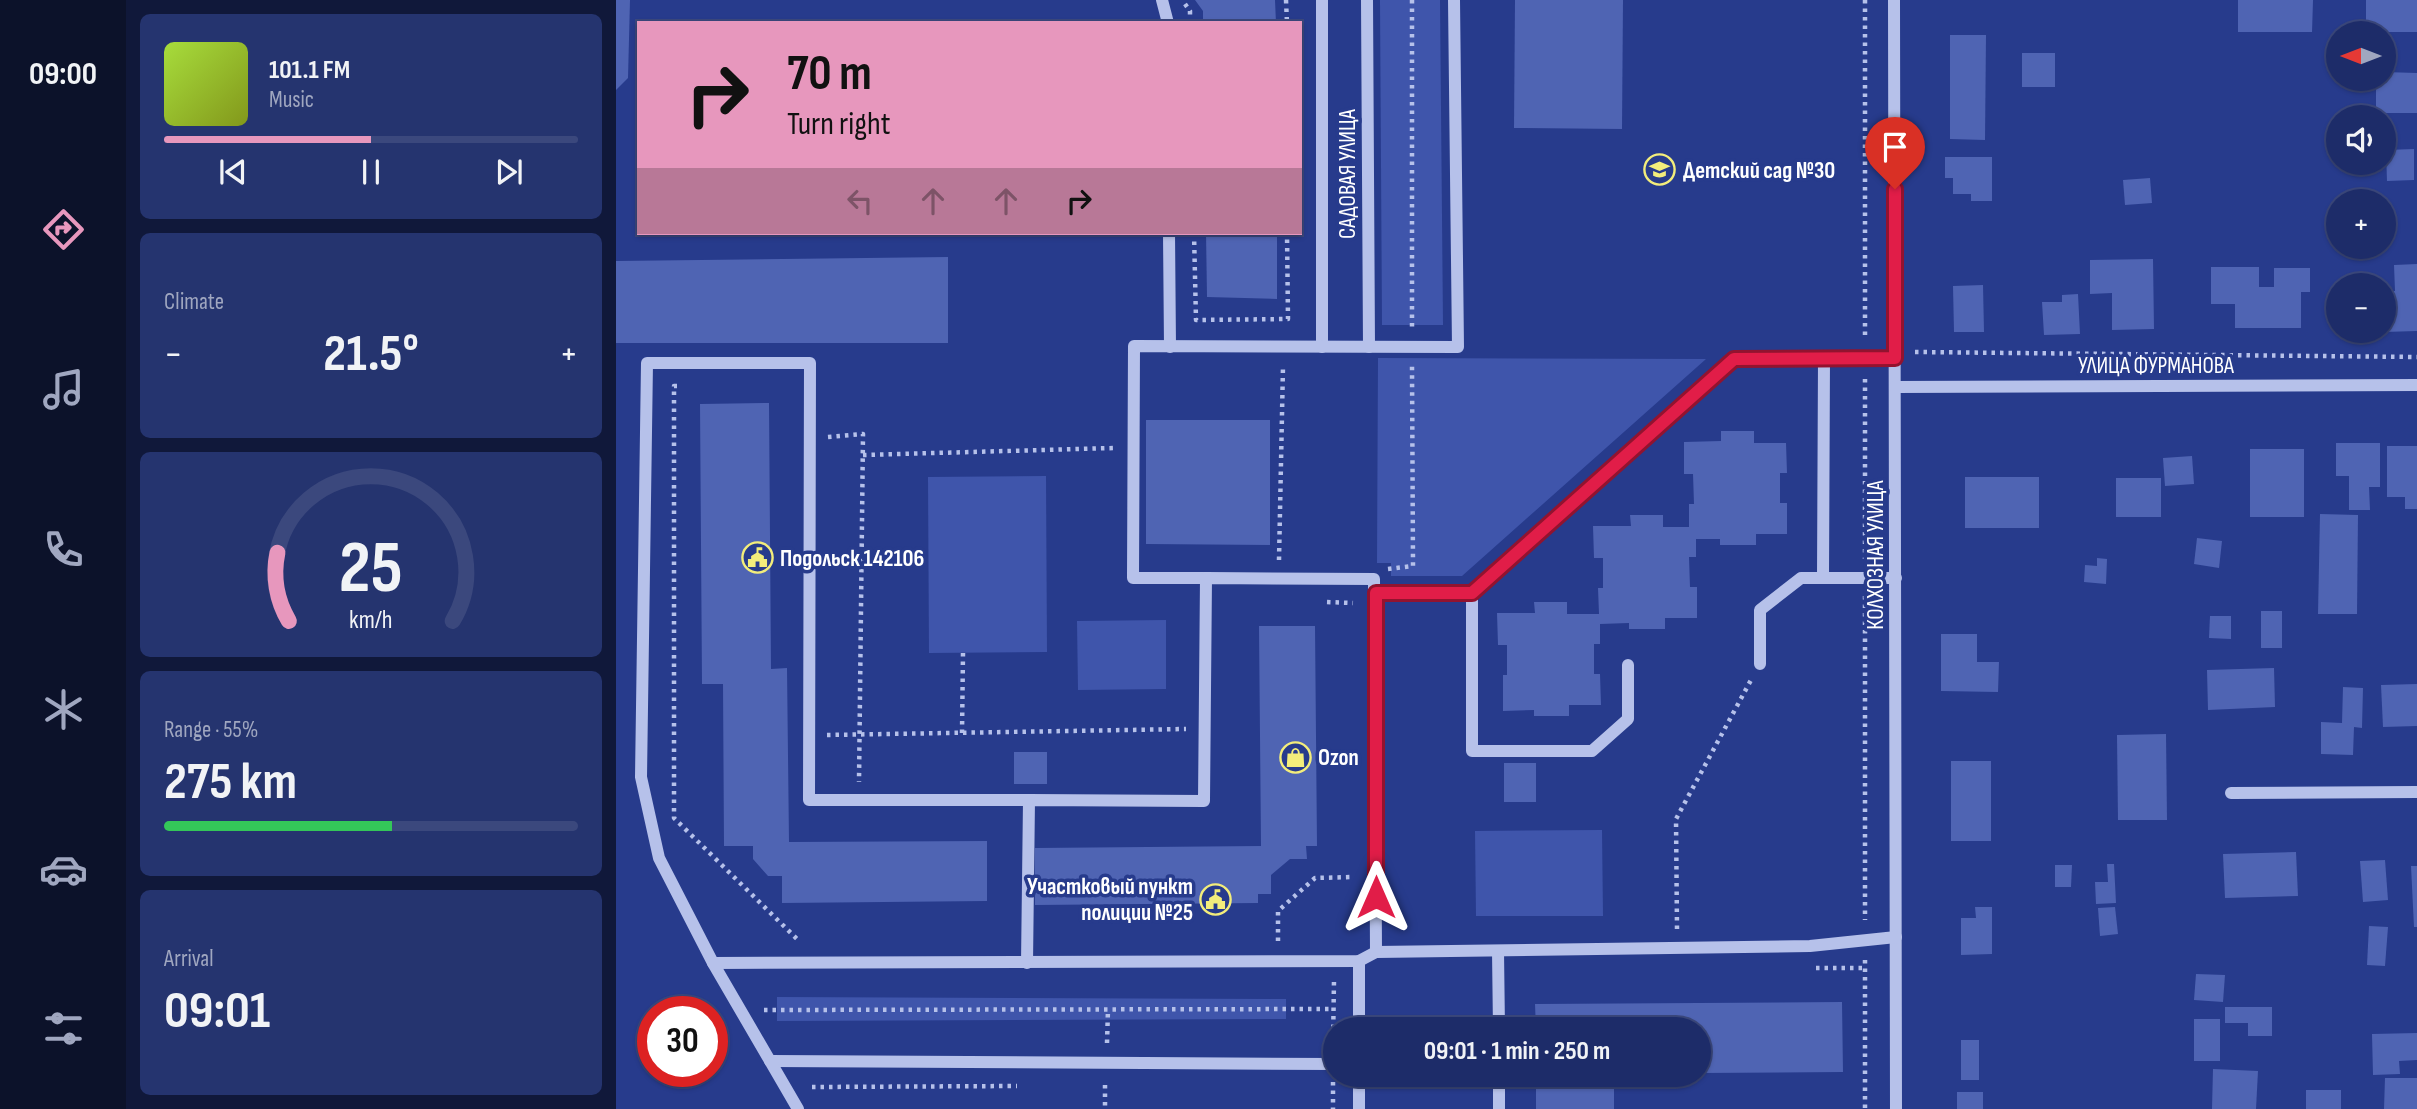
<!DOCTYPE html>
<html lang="en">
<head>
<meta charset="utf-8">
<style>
	body { margin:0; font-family:"Sofia Sans Condensed",sans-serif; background:#25346f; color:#f1f3f6; height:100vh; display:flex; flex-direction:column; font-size:26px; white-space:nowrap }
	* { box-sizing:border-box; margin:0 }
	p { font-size:23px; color:#a0a7c0 }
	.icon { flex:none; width:38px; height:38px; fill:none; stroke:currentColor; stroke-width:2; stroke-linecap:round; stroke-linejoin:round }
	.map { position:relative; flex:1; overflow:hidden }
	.details { display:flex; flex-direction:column; gap:14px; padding:14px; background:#10183a; width:490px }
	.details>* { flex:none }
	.banner { position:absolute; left:21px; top:21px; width:665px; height:214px; border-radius:0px; box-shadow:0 2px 5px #0004,0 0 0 2px #3b487d; background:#e797bd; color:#111; overflow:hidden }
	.needle { width:46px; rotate:270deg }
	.controls { position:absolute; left:1710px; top:21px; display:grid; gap:14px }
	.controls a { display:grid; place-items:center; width:70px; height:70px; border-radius:50%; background:#1d2c69; box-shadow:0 2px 5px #0004,0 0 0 2px #3b487d; font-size:35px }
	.speed { position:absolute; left:21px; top:996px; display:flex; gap:14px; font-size:35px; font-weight:700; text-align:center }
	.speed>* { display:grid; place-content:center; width:91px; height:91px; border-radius:50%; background:#1d2c69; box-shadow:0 2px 5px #0004,0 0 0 2px #3b487d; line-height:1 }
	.speed .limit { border:10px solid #d22; background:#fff; color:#111 }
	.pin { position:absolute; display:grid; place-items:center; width:60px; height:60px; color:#fff; margin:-72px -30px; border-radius:50% 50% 50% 0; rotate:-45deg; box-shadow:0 0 7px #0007 }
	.pin .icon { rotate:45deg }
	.me { position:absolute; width:77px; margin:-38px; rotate:0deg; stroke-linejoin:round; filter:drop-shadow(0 0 5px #0008) }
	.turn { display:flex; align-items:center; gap:24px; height:147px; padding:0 35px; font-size:32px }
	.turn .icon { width:91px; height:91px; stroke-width:2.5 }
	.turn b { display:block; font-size:49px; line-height:60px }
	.lanes { display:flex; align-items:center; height:66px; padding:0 35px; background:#0003; justify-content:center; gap:35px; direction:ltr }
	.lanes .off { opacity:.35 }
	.big { font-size:52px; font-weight:700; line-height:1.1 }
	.details .card { flex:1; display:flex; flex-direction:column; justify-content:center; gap:10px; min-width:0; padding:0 24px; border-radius:10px; background:#25346f }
	.details .dial { align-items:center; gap:0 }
	.dial svg { height:182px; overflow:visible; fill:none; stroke:#3b487d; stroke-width:7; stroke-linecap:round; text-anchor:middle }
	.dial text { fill:#f1f3f6; stroke:none }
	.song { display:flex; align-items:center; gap:21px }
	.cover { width:84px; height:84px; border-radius:10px; background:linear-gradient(135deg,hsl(80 70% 55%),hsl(70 70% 35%)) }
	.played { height:7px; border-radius:4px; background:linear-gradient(90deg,#e797bd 50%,#3b487d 50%) }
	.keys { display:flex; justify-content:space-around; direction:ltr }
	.heat { display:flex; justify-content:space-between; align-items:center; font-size:38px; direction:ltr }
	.charge { height:10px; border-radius:5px; background:linear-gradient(90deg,#34c759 55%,#3b487d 0) }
	.trip { position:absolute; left:707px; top:1017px; width:388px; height:70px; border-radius:35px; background:#1d2c69; box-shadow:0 2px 5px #0004,0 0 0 2px #3b487d; font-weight:700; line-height:70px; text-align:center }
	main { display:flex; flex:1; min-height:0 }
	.tab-bar { display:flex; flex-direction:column; width:126px; justify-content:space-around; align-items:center; background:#0c122a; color:#a0a7c0 }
	.tab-bar .icon { width:49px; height:49px }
	.tab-bar .selected { color:#e797bd }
	.tab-bar b { font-size:32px; color:#f1f3f6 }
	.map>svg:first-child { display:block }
	.green { fill:#3f55ab }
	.building { fill:#4f64b3 }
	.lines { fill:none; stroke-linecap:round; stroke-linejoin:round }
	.path { stroke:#b6c1ea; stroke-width:4.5; stroke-dasharray:3.5 5; stroke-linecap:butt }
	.minor { stroke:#b6c1ea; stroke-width:12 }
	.route-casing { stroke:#92132f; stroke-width:18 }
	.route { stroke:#e11d48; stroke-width:12 }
	.labels { text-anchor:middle; stroke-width:7; stroke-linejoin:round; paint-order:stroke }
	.poi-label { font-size:23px; font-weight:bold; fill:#fff; stroke:#273b8c; text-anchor:start }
	.street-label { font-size:23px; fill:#fff; stroke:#273b8c }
</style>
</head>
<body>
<main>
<nav class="tab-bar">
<b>09:00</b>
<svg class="icon selected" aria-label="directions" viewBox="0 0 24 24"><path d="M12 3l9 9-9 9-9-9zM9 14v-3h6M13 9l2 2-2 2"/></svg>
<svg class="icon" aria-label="music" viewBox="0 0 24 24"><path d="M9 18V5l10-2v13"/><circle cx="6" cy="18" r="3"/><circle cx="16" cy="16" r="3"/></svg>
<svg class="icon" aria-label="phone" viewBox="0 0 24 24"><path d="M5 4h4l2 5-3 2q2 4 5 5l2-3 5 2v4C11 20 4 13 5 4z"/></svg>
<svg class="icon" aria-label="climate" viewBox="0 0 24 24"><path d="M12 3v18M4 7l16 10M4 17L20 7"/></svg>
<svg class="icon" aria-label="car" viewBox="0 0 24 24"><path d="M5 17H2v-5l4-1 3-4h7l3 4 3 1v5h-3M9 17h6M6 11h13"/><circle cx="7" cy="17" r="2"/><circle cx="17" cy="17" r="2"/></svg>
<svg class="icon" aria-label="filters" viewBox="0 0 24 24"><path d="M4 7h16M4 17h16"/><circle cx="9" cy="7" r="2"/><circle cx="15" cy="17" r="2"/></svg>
</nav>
<section class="details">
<div class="card">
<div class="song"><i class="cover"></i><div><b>101.1 FM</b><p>Music</p></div></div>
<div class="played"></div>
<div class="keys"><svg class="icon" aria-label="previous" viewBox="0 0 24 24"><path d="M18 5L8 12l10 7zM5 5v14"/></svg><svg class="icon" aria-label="pause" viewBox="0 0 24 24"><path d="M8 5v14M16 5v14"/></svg><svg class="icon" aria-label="next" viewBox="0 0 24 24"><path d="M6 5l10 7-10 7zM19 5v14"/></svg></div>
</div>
<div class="card"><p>Climate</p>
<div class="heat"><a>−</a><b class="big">21.5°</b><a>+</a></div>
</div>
<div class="card dial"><svg viewBox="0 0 100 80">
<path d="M14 69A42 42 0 1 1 86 69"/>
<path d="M14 69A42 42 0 0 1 9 39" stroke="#e797bd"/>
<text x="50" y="56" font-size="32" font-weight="700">25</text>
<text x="50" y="72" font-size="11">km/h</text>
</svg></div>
<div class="card"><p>Range · 55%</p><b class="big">275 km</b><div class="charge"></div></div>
<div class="card"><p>Arrival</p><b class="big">09:01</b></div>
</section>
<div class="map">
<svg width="1801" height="1109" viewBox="0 0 1801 1109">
	<rect width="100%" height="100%" fill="#273b8c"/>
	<g class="green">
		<path d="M 764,0 L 824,0 L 827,325 L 766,325 Z"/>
		<path d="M 762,358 L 1090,359 L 846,576 L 775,576 L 775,563 L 761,563 Z"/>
		<path d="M 430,476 L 431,652 L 313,653 L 312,477 Z"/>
		<path d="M 550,620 L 550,689 L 462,690 L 461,621 Z"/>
		<path d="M 986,830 L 987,916 L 860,916 L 859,831 Z"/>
		<path d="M 161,997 L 670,999 L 670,1019 L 161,1021 Z"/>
	</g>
	<g class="building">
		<path d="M 0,0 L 14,0 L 12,78 L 0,90 Z"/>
		<path d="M 579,0 L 659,0 L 660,23 L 587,23 L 587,11 Z"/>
		<path d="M 899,0 L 1007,0 L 1006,129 L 898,128 Z"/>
		<path d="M 1622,0 L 1697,0 L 1696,32 L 1622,32 Z"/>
		<rect x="1750" y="0" width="51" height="32"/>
		<path d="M 1334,35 L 1370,35 L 1369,140 L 1334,139 Z"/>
		<rect x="1406" y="53" width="33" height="34"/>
		<path d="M 1768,72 L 1801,73 L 1801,113 L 1760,113 L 1760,79 L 1768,79 Z"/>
		<path d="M 1798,149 L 1798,180 L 1771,181 L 1770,150 Z"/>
		<path d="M 1329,157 L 1376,157 L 1376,201 L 1355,201 L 1355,194 L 1337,194 L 1337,178 L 1329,178 Z"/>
		<path d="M 1534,178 L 1536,203 L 1509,205 L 1507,180 Z"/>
		<path d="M 590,233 L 661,233 L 661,299 L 591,297 Z"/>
		<path d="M 332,257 L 332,343 L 0,343 L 0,261 Z"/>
		<path d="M 1537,259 L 1538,329 L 1496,330 L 1496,293 L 1474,294 L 1474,260 Z"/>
		<path d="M 1801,264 L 1801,331 L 1768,332 L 1768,292 L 1779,291 L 1778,265 Z"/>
		<path d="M 1595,267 L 1643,267 L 1643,287 L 1658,287 L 1658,268 L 1694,268 L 1694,292 L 1685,292 L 1685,328 L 1619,328 L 1619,304 L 1595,304 Z"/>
		<path d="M 1367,285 L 1368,332 L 1338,332 L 1337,286 Z"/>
		<path d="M 1462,294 L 1464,334 L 1428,335 L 1426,302 L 1446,302 L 1446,295 Z"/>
		<path d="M 153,403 L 155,669 L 171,668 L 173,842 L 371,841 L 371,901 L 166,903 L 166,876 L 152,876 L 137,859 L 137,846 L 108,846 L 107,684 L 86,684 L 84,404 Z"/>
		<path d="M 530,420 L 654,420 L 654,545 L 530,544 Z"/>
		<path d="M 1105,431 L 1138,431 L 1138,443 L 1170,443 L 1171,473 L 1164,473 L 1164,503 L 1171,503 L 1171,534 L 1140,534 L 1140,545 L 1104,545 L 1104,539 L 1080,539 L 1080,557 L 1073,557 L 1074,587 L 1081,587 L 1081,618 L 1049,618 L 1049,629 L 1013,629 L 1013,623 L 984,624 L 984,644 L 978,644 L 978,674 L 984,674 L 985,705 L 953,705 L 953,716 L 918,716 L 918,710 L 887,711 L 887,675 L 891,675 L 891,645 L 882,645 L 881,613 L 919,613 L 918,602 L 951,602 L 951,614 L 983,614 L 982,588 L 987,588 L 987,558 L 978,558 L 977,526 L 1015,526 L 1014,515 L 1047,515 L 1047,527 L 1073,527 L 1073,504 L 1078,504 L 1077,474 L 1068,474 L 1068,442 L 1105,441 Z"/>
		<path d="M 1720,443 L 1764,443 L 1764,487 L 1753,487 L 1754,510 L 1733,510 L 1733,476 L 1720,476 Z"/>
		<path d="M 1771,446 L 1801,446 L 1801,509 L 1789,509 L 1789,497 L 1771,497 Z"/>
		<rect x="1634" y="449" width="54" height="68"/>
		<path d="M 1576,456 L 1578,484 L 1549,486 L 1547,458 Z"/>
		<rect x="1349" y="477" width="74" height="51"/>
		<rect x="1500" y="478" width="45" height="39"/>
		<path d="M 1704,514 L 1742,515 L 1741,614 L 1702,614 Z"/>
		<path d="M 1581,538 L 1606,541 L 1603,568 L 1578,564 Z"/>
		<path d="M 1481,558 L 1491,559 L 1490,584 L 1468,582 L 1469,565 L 1481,566 Z"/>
		<rect x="1645" y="611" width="21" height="37"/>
		<path d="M 1594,616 L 1615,616 L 1615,639 L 1593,638 Z"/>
		<path d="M 643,626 L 699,626 L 701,846 L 690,846 L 691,859 L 674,859 L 655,875 L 655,894 L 642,894 L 642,903 L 419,905 L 419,848 L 645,846 Z"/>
		<path d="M 1325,634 L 1361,634 L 1361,662 L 1383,662 L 1382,692 L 1325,691 Z"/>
		<path d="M 1658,668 L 1659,707 L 1592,710 L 1591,670 Z"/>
		<path d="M 1801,684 L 1801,726 L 1767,727 L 1765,685 Z"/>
		<path d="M 1727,687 L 1747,688 L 1746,728 L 1738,727 L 1737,755 L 1705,754 L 1705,722 L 1726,723 Z"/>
		<path d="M 1550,734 L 1551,820 L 1502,820 L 1501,735 Z"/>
		<rect x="398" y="752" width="33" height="32"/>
		<rect x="1335" y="761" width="40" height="80"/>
		<rect x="888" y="763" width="32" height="39"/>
		<path d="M 1680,852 L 1682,896 L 1609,898 L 1607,854 Z"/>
		<path d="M 1769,860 L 1772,900 L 1747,902 L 1744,861 Z"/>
		<path d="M 1491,864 L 1498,864 L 1500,903 L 1480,904 L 1479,882 L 1492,882 Z"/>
		<path d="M 1439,865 L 1456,865 L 1455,887 L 1439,887 Z"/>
		<path d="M 1795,866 L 1801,866 L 1801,927 L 1798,927 Z"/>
		<path d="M 1359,907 L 1376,907 L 1376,954 L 1345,955 L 1345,918 L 1360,918 Z"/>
		<path d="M 1499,907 L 1502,934 L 1484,936 L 1482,908 Z"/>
		<path d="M 1753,926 L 1772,927 L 1769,966 L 1751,965 Z"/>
		<path d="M 1580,974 L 1609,975 L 1607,1002 L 1578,1000 Z"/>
		<path d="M 1226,1002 L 1227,1072 L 1083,1073 L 1083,1029 L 920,1029 L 919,1004 Z"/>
		<path d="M 1609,1007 L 1656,1007 L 1656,1036 L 1632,1036 L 1632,1023 L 1609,1023 Z"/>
		<rect x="1578" y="1019" width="26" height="42"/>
		<path d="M 1801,1033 L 1801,1060 L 1783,1061 L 1784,1074 L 1757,1075 L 1756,1034 Z"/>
		<rect x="1345" y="1040" width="18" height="40"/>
		<path d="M 1597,1069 L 1642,1071 L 1640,1109 L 1596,1109 Z"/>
		<rect x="920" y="1074" width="78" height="35"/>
		<path d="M 1769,1078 L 1801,1078 L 1801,1109 L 1768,1109 Z"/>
		<rect x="1690" y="1090" width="35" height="19"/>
		<rect x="1341" y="1092" width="26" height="17"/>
	</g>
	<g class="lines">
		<g class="path">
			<path d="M 670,0 L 671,23"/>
			<path d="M 796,0 L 796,328"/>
			<path d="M 1249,0 L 1249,339"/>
			<path d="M 569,4 L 574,11 L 574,22"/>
			<path d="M 578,233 L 580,320 L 672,319 L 671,233"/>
			<path d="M 1299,352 L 1801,357"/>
			<path d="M 1249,379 L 1249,559"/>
			<path d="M 61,386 L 58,386 L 58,818 L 183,941"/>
			<path d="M 212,437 L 247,434 L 243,782"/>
			<path d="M 247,455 L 498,448"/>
			<path d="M 663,560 L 667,366"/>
			<path d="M 211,561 L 246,561"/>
			<path d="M 772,569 L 797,566 L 796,365"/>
			<path d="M 1249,596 L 1249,920"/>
			<path d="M 711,602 L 737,603"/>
			<path d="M 346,733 L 347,653"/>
			<path d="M 211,735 L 570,729"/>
			<path d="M 1061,929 L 1060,819 L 1135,680"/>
			<path d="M 662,941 L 662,911 L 699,878 L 738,877"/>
			<path d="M 1249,960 L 1249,1109"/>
			<path d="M 1200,968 L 1249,968"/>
			<path d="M 148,1010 L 716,1009"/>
			<path d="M 491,1043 L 492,1009"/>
			<path d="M 717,1045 L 718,980"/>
			<path d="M 717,1082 L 717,1109"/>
			<path d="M 489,1085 L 489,1109"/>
			<path d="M 196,1087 L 401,1086"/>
		</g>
		<g class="minor">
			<path d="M 546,0 L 552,23"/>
			<path d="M 706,0 L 706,347"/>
			<path d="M 751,0 L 753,347"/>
			<path d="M 1278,0 L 1280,1109"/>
			<path d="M 553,233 L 554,347"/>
			<path d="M 1279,387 L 1801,385"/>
			<path d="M 590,578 L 517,578 L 518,346 L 842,347 L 838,0"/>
			<path d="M 1207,578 L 1208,359"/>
			<path d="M 760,593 L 856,593 L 1118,359 L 1279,358"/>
			<path d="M 856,593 L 856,751 L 976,751 L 1012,719 L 1012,665"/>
			<path d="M 1144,664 L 1144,610 L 1185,578 L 1280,578"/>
			<path d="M 1615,793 L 1801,792"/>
			<path d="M 882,951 L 883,1029"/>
			<path d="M 743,961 L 743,1029"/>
			<path d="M 97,963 L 743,961 L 760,952 L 1194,946 L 1280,937"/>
			<path d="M 411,963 L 413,800 L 588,801 L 590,578 L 758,579 L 760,952"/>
			<path d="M 154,1061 L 719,1064"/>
			<path d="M 743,1074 L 743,1109"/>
			<path d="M 883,1074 L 883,1109"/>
			<path d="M 182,1109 L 97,963 L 43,858 L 25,777 L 31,363 L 194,363 L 193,800 L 413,800"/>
		</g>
	</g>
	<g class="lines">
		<defs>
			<path id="route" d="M 760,897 L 760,593 L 856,593 L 1118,359 L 1279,358 L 1279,189"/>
		</defs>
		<use href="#route" class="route-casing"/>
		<use href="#route" class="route"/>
	</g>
	<defs>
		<symbol id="school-ring" viewBox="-11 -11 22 22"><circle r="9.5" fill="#273b8c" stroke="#f3ed7b" stroke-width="1.5"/><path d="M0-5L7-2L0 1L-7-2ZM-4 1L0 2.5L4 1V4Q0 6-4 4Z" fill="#f3ed7b"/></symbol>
		<symbol id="civic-ring" viewBox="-11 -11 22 22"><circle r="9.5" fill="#273b8c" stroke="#f3ed7b" stroke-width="1.5"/><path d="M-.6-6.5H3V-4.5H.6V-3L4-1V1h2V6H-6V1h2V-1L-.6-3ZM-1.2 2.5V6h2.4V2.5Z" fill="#f3ed7b"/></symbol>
		<symbol id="shop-ring" viewBox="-11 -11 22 22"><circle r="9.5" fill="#273b8c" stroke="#f3ed7b" stroke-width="1.5"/><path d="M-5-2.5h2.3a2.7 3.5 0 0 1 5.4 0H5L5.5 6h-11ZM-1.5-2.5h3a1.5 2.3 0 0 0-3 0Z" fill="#f3ed7b"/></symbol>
	</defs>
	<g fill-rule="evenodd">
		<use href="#school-ring" x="1026" y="152" width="35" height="35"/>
		<use href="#civic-ring" x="124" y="540" width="35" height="35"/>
		<use href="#shop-ring" x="662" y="740" width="35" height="35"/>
		<use href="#civic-ring" x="582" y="882" width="35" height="35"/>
	</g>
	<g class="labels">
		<g class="poi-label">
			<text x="1067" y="178">Детский сад №30</text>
			<text x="164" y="566">Подольск 142106</text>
			<text x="702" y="765">Ozon</text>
			<text x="577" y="894" text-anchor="end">Участковый пункт<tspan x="577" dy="26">полиции №25</tspan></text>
		</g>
		<g class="street-label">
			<text transform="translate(731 174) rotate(-90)" y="8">САДОВАЯ УЛИЦА</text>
			<text x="1540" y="373">УЛИЦА ФУРМАНОВА</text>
			<text transform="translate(1259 555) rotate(-90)" y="8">КОЛХОЗНАЯ УЛИЦА</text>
		</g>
	</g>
</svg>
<div class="controls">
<a><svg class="needle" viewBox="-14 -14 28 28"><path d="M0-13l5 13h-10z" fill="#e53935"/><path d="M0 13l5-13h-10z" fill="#a0a7c0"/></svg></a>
<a><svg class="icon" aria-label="sound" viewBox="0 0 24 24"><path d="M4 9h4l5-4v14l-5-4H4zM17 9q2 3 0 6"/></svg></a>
<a>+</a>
<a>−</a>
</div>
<div class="speed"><div class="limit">30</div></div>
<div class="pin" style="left:1279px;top:189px;background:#d93025"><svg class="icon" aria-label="arrive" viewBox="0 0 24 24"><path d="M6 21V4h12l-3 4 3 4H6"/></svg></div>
<svg class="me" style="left:760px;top:897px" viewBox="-20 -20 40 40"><path d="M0-17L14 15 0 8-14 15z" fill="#e11d48" stroke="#fff" stroke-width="4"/></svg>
<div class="trip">09:01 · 1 min · 250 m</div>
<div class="banner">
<div class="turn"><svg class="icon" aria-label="right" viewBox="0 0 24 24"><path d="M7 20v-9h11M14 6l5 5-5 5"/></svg><div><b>70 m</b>Turn right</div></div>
<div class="lanes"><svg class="icon off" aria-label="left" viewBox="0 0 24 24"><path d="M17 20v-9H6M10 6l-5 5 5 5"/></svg><svg class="icon off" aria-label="ahead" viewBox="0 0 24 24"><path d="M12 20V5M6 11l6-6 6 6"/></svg><svg class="icon off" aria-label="ahead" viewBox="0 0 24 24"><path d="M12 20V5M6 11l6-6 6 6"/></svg><svg class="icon" aria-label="right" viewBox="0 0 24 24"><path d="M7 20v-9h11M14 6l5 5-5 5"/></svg></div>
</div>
</div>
</main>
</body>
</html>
